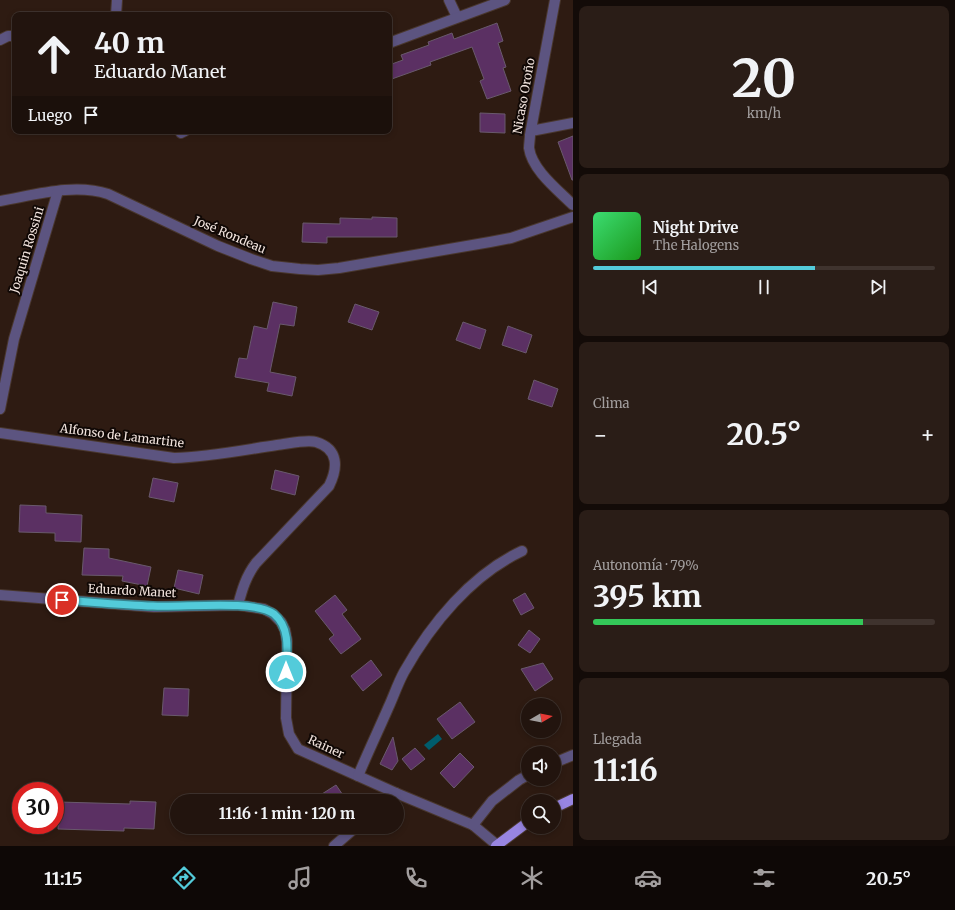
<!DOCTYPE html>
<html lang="es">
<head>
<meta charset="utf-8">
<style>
	body { margin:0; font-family:Merriweather,serif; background:#2a1d17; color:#f1f3f6; height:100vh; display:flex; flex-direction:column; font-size:15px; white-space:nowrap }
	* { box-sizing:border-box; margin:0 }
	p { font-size:13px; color:#a29e9e }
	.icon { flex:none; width:22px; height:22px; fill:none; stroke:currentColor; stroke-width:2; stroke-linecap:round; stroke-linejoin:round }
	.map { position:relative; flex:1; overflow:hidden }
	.sheet { display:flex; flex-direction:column; gap:6px; padding:6px; background:#130b08; width:382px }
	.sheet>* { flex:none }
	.banner { position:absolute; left:12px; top:12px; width:380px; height:122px; border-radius:8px; box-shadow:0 2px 6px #0003,0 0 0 1px #3f332e; background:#22140e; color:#f1f3f6; overflow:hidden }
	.needle { width:26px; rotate:80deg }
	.controls { position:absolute; left:521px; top:698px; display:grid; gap:8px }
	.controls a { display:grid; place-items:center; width:40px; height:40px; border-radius:50%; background:#22140e; box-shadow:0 2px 6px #0003,0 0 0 1px #3f332e; font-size:20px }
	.speed { position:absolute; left:12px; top:782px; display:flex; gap:8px; font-size:20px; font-weight:700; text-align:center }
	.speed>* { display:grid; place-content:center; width:52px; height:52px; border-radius:50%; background:#22140e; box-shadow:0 2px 6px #0003,0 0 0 1px #3f332e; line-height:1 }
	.speed .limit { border:6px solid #d22; background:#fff; color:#111 }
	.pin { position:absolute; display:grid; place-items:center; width:34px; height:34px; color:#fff; margin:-17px; border:2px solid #fff; border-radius:50%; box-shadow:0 1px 4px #0007 }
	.me { position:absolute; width:44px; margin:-22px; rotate:0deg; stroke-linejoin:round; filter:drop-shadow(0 0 3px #0008) }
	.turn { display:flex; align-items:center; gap:14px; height:84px; padding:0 16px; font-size:18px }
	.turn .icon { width:52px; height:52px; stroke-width:2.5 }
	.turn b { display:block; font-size:28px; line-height:34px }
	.then { display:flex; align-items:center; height:38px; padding:0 16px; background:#0003; gap:8px; font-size:15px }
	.big { font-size:30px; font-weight:700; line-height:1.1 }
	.sheet .card { flex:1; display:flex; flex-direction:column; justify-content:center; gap:6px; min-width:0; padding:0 14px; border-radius:8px; background:#2a1d17 }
	.sheet .dial { align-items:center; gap:0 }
	.dial b { font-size:52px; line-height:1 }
	.song { display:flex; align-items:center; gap:12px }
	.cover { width:48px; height:48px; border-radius:6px; background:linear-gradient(135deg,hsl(140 70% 55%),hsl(120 70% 35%)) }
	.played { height:4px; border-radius:2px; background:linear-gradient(90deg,#53cbda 65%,#3f332e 65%) }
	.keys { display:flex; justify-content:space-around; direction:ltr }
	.heat { display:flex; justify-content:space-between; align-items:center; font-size:22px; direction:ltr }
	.charge { height:6px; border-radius:3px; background:linear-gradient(90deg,#34c759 79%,#3f332e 0) }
	.trip { position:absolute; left:170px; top:794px; width:234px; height:40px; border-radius:20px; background:#22140e; box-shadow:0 2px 6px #0003,0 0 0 1px #3f332e; font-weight:700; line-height:40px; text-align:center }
	.tab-bar { display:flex; height:64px; justify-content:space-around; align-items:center; background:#0e0806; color:#a29e9e }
	.tab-bar .icon { width:28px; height:28px }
	.tab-bar .current { color:#53cbda }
	.tab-bar b { font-size:18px; color:#f1f3f6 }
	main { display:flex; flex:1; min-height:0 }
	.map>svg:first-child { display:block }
	.water { fill:#005c6c }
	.building { fill:#5b3063; stroke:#69596c }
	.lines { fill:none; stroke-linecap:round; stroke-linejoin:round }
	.minor-casing { stroke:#49372e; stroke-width:12 }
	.primary-casing { stroke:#49372e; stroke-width:12 }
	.minor { stroke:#5c5480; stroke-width:10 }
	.primary { stroke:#9885e1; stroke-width:10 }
	.route-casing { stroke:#36848e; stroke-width:10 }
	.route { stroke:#53cbda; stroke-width:7 }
	.labels { text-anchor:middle; stroke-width:4; stroke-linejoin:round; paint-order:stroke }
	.street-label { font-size:12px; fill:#f1e3dd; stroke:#100805 }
</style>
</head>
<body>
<main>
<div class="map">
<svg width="573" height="846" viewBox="0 0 573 846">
	<rect width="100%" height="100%" fill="#2e1b12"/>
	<path class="water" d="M 438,734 L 442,739 L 429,750 L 424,745 Z"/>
	<g class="building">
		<path d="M 497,23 L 503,41 L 498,43 L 506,67 L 503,68 L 511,91 L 487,99 L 480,81 L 484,79 L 472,47 L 430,62 L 431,65 L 389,80 L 389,65 L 403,60 L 401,55 L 429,45 L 428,42 L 452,33 L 454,39 Z"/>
		<path d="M 480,113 L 505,114 L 505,133 L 480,132 Z"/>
		<path d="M 573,136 L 573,180 L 572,180 L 558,142 Z"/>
		<path d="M 372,217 L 397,218 L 397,237 L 327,237 L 327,243 L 302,242 L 303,223 L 340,224 L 340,218 L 372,219 Z"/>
		<path d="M 273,302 L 297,307 L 294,326 L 280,324 L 270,372 L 296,377 L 292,396 L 267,391 L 269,383 L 235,377 L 239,358 L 247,359 L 254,326 L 267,329 Z"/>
		<path d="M 355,304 L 379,312 L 372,330 L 348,322 Z"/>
		<path d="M 463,322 L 486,330 L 480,349 L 456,340 Z"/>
		<path d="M 508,326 L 532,335 L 526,353 L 502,345 Z"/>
		<path d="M 534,380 L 558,389 L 552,407 L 528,399 Z"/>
		<path d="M 275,470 L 299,476 L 295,495 L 271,489 Z"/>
		<path d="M 153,478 L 178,483 L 174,502 L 149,497 Z"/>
		<path d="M 20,505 L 46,506 L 46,513 L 82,515 L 81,542 L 55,541 L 55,533 L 19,532 Z"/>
		<path d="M 84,548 L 109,549 L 109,558 L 151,567 L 147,586 L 122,581 L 123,576 L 82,575 Z"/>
		<path d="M 178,570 L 203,575 L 199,594 L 174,588 Z"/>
		<path d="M 525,593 L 534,608 L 521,615 L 513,600 Z"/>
		<path d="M 335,595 L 347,610 L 342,614 L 361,639 L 341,654 L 329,639 L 334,635 L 315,611 Z"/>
		<path d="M 529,630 L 540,639 L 530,653 L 518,645 Z"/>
		<path d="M 371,660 L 382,675 L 363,691 L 351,676 Z"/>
		<path d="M 543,663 L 553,679 L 535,691 L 521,669 Z"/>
		<path d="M 164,688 L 189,689 L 188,716 L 162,715 Z"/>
		<path d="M 460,702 L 475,722 L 452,739 L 437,719 Z"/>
		<path d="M 393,737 L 398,761 L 392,770 L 380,764 Z"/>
		<path d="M 415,748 L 425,759 L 411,770 L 402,759 Z"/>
		<path d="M 460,753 L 474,767 L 454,788 L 440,773 Z"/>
		<path d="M 336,785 L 347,801 L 311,801 Z"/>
		<path d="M 130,801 L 156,802 L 154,829 L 124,828 L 124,831 L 58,829 L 59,802 L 130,804 Z"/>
	</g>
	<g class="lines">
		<defs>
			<g id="minor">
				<path d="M 449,0 L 457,17"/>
				<path d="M 555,0 L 530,135 C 530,139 529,144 529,148 C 532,170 558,190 573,205"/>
				<path d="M 116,15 L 117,0"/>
				<path d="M 0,40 L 8,36 L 15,36"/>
				<path d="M 389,43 L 505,0"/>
				<path d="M 531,131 L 573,123"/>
				<path d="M 181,133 L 185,131"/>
				<path d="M 0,201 C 35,195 74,183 108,194 L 218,246 L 251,259 L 272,266 L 300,269 L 318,270 L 339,268 L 490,242 L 511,238 L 573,217"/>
				<path d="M 0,409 L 14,339 L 58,191"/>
				<path d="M 0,433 L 174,458 C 208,457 243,450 277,445 C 287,444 307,439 316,442 C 339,449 338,468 329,486 L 256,563 C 246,576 242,590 238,605"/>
				<path d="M 0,595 L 154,607 L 238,605 L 264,609 L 273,614 L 281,622 L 285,630 L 287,641 L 286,718 L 289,734 L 298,749 L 396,793 L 473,825 L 497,845"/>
				<path d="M 554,763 L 573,755"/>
				<path d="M 358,776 C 368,752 379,729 389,706 C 394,695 398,683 404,672 C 431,624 471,575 522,551"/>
				<path d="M 387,801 L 396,793"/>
				<path d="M 473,825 L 492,801 L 519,780 L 528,775"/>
				<path d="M 334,846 L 356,827"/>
			</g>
			<g id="primary">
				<path d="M 554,808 L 573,799"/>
				<path d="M 496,846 L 528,822"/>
			</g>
		</defs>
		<use href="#minor" class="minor-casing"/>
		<use href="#primary" class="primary-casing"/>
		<use href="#minor" class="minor"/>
		<use href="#primary" class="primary"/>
	</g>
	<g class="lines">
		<defs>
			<path id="route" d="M 62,600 C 92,602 123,605 153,606 C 181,608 254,599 274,614 C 291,628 287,653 286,672"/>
		</defs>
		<use href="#route" class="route-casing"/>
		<use href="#route" class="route"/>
	</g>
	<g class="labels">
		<g class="street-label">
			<text transform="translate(524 96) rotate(-80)" y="4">Nicaso Oroño</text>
			<text transform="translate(230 235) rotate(23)" y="4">José Rondeau</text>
			<text transform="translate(27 250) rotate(-73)" y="4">Joaquin Rossini</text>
			<text transform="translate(122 436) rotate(7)" y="4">Alfonso de Lamartine</text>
			<text transform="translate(132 591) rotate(3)" y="4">Eduardo Manet</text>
			<text transform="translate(326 747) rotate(25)" y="4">Rainer</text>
		</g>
	</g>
</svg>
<div class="controls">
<a><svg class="needle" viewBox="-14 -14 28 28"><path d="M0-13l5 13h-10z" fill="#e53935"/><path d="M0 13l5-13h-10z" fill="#a29e9e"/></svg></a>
<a><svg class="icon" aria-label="sound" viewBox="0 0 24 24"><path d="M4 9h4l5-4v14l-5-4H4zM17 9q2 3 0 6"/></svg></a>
<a><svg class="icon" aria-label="search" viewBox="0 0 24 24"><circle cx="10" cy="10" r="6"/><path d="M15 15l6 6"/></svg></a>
</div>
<div class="speed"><div class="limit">30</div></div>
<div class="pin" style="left:62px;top:600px;background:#d93025"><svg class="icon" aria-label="arrive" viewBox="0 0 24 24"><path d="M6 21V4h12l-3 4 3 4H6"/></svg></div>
<svg class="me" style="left:286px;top:672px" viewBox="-20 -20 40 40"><circle r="17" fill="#53cbda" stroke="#fff" stroke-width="3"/><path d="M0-11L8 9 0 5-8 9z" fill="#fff"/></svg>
<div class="trip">11:16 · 1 min · 120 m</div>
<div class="banner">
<div class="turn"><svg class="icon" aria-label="ahead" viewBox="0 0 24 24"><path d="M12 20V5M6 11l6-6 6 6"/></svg><div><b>40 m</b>Eduardo Manet</div></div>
<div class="then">Luego<svg class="icon" aria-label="arrive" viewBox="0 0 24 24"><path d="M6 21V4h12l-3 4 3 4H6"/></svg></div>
</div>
</div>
<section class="sheet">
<div class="card dial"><b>20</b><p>km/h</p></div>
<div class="card">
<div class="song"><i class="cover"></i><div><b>Night Drive</b><p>The Halogens</p></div></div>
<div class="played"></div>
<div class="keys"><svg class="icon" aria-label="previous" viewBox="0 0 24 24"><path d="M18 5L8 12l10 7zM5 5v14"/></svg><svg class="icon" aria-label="pause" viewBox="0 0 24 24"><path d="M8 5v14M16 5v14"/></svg><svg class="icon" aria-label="next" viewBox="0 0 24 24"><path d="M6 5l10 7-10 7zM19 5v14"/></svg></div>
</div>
<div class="card"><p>Clima</p>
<div class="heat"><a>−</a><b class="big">20.5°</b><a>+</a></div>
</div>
<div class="card"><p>Autonomía · 79%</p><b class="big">395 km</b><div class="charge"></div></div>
<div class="card"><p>Llegada</p><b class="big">11:16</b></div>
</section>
</main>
<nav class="tab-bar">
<b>11:15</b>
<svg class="icon current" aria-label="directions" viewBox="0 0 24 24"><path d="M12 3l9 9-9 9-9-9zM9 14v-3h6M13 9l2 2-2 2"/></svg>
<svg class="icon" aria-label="music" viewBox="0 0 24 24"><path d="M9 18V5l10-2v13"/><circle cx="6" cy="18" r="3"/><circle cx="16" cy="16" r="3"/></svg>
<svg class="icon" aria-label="phone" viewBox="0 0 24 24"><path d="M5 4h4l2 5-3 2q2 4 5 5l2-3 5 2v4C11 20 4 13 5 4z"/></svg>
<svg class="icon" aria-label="climate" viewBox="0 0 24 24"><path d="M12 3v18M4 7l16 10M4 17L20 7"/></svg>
<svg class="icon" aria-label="car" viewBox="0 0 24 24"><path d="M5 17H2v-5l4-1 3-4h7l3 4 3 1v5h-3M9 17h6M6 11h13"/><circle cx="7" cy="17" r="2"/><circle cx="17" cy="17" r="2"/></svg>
<svg class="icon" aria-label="filters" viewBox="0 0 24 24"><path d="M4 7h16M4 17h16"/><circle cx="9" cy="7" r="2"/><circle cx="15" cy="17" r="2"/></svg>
<b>20.5°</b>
</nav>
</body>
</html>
